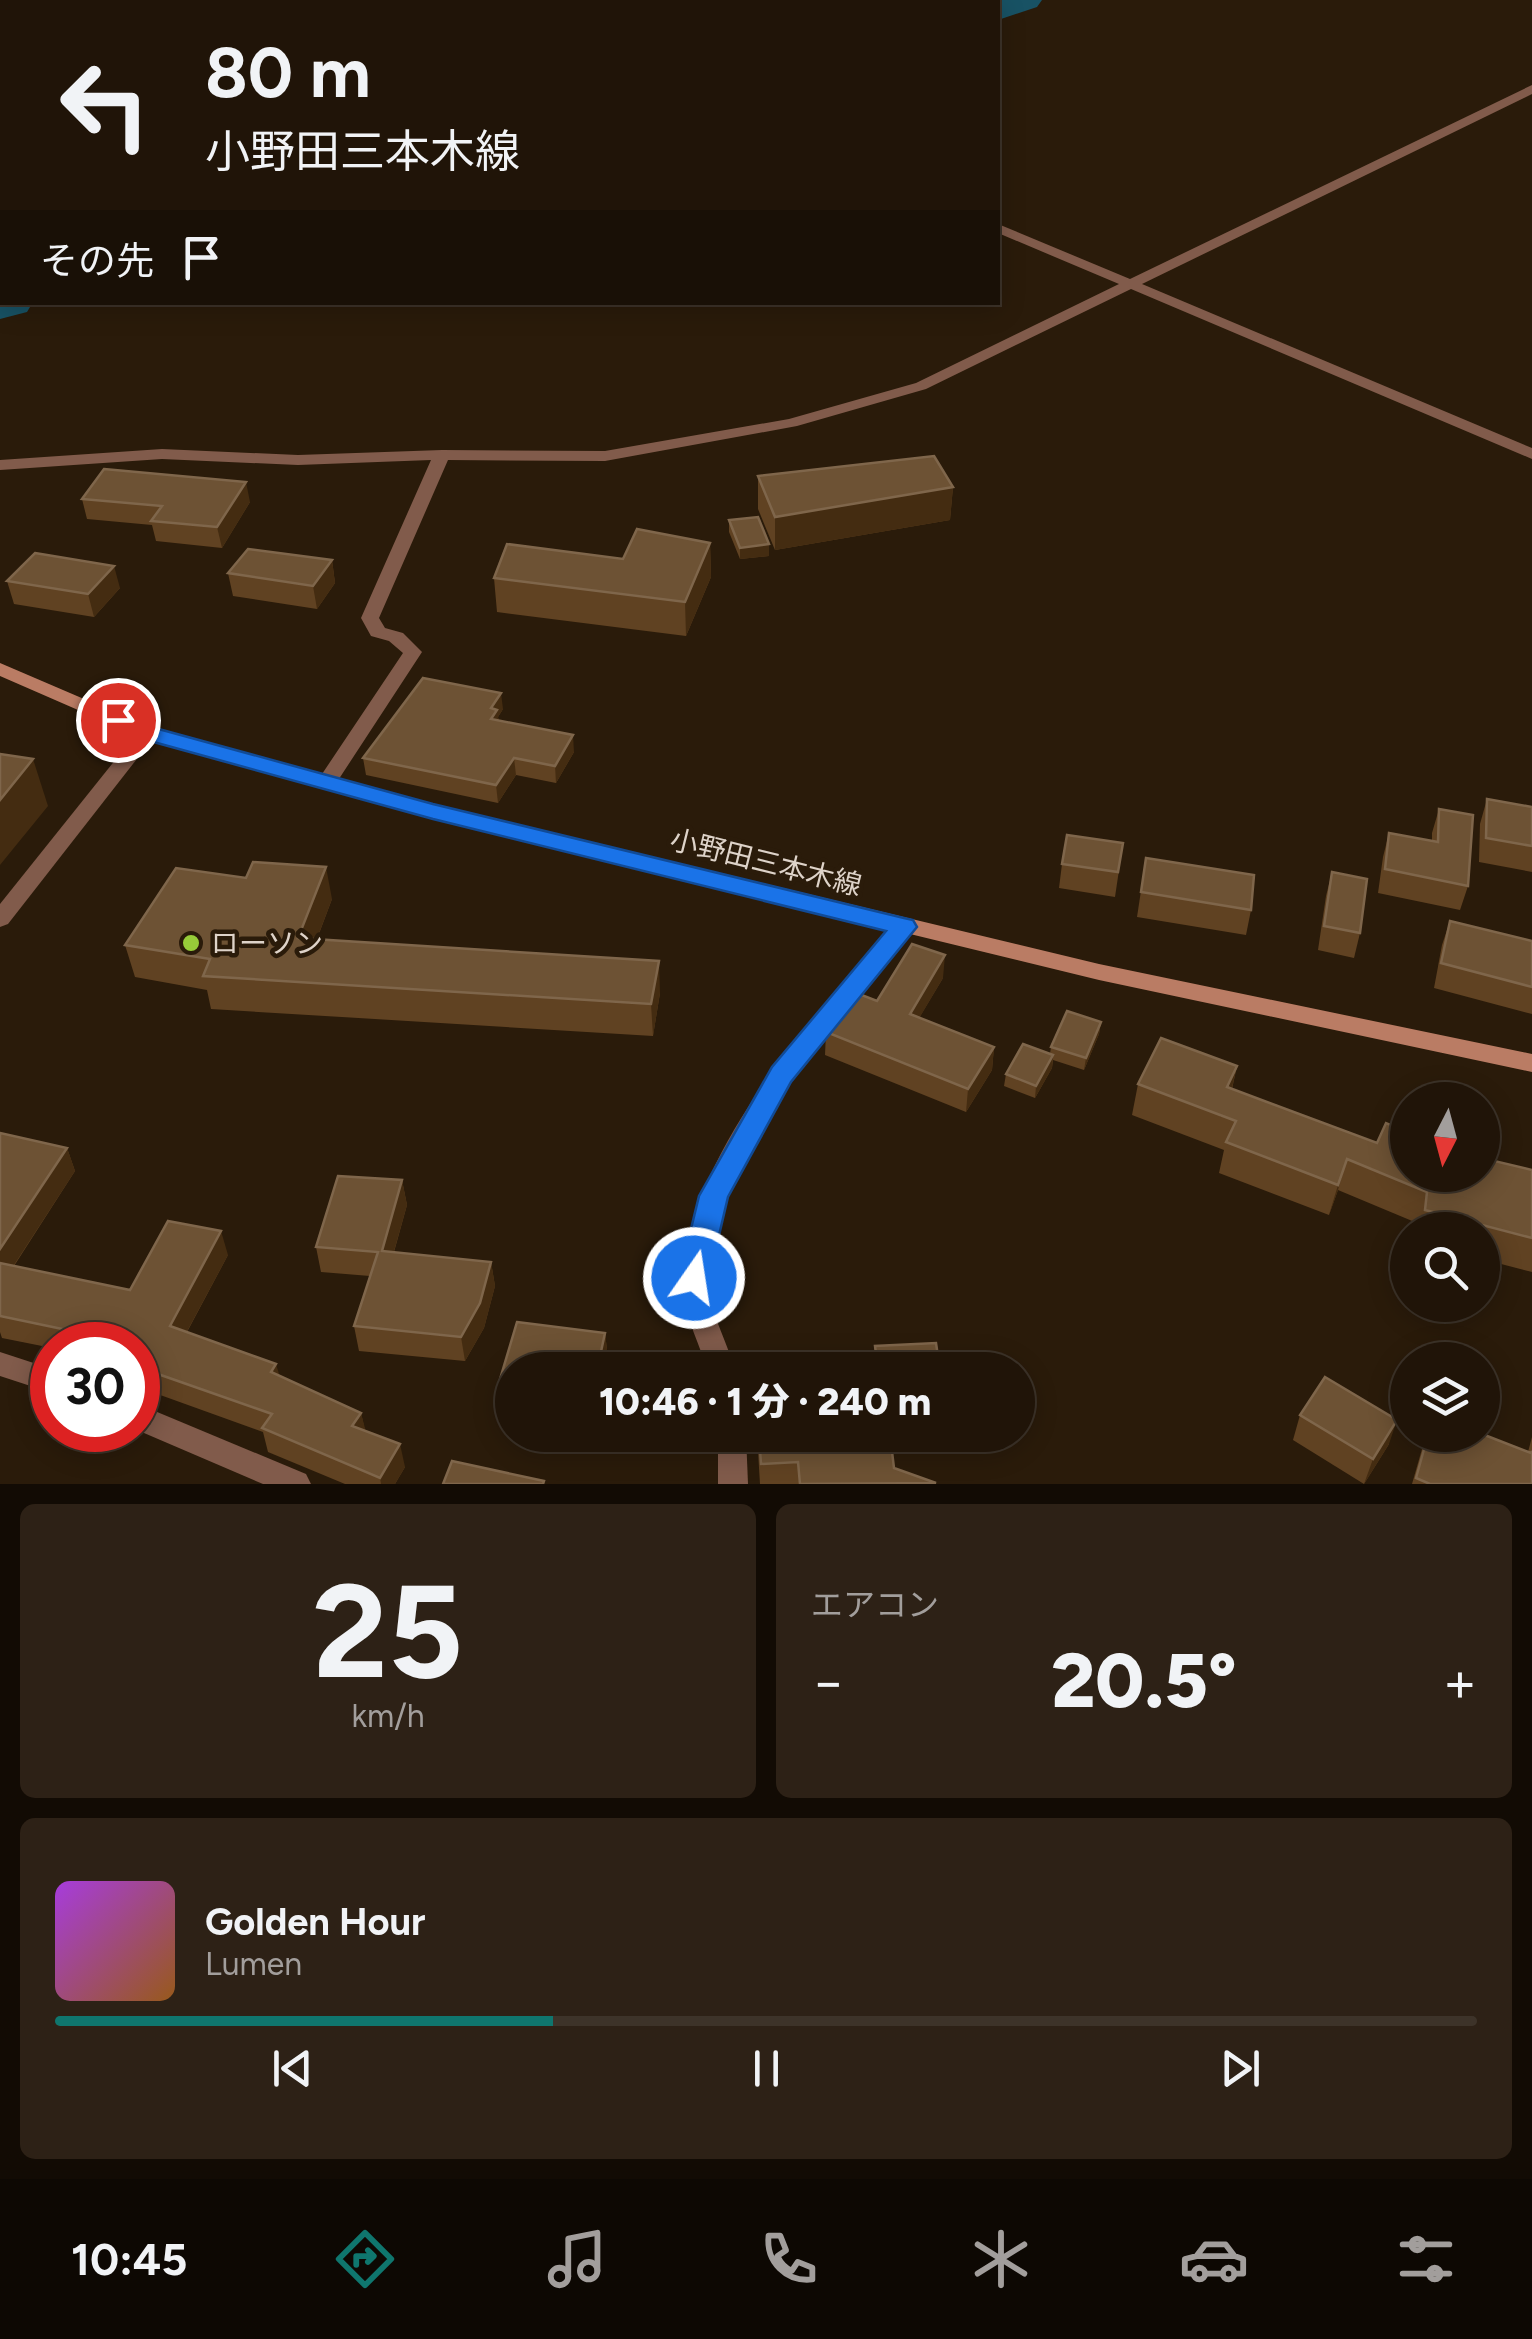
<!DOCTYPE html>
<html lang="ja">
<head>
<meta charset="utf-8">
<style>
	body { margin:0; font-family:Figtree,"Noto Sans JP",sans-serif; background:#2d2116; color:#f1f3f6; height:100vh; display:flex; flex-direction:column; font-size:38px; white-space:nowrap }
	* { box-sizing:border-box; margin:0 }
	p { font-size:32px; color:#a29e9c }
	.icon { flex:none; width:55px; height:55px; fill:none; stroke:currentColor; stroke-width:2; stroke-linecap:round; stroke-linejoin:round }
	.map { position:relative; height:1484px; overflow:hidden }
	.drawer { display:flex; flex-direction:column; gap:20px; padding:20px; background:#120b04; flex:1 }
	.drawer>* { flex:none }
	.hud { position:absolute; left:0px; top:0px; width:1000px; height:305px; box-shadow:0 5px 25px #0003,0 0 0 2px #3d3329; background:#201408; color:#f1f3f6; overflow:hidden }
	.needle { width:65px; rotate:186deg }
	.fabs { position:absolute; left:1390px; top:1082px; display:grid; gap:20px }
	.fabs a { display:grid; place-items:center; width:110px; height:110px; border-radius:50%; background:#201408; box-shadow:0 5px 25px #0003,0 0 0 2px #3d3329; font-size:50px }
	.speed { position:absolute; left:30px; top:1322px; display:flex; gap:20px; font-size:50px; font-weight:700; text-align:center }
	.speed>* { display:grid; place-content:center; width:130px; height:130px; border-radius:50%; background:#201408; box-shadow:0 5px 25px #0003,0 0 0 2px #3d3329; line-height:1 }
	.speed .limit { border:15px solid #d22; background:#fff; color:#111 }
	.pin { position:absolute; display:grid; place-items:center; width:85px; height:85px; color:#fff; margin:-42px; border:5px solid #fff; border-radius:50%; box-shadow:0 2px 10px #0007 }
	.me { position:absolute; width:110px; margin:-55px; rotate:13deg; stroke-linejoin:round; filter:drop-shadow(0 0 8px #0008) }
	.turn { display:flex; align-items:center; gap:35px; height:210px; padding:0 40px; font-size:45px }
	.turn .icon { width:130px; height:130px; stroke-width:2.5 }
	.turn b { display:block; font-size:70px; line-height:85px }
	.then { display:flex; align-items:center; height:95px; padding:0 40px; background:#0003; gap:20px; font-size:38px }
	.big { font-size:75px; font-weight:800; line-height:1.1 }
	.drawer .tile { flex:1; display:flex; flex-direction:column; justify-content:center; gap:15px; min-width:0; padding:0 35px; border-radius:15px; background:#2d2116 }
	.drawer .dial { align-items:center; gap:0 }
	.dial b { font-size:130px; line-height:1 }
	.song { display:flex; align-items:center; gap:30px }
	.cover { width:120px; height:120px; border-radius:15px; background:linear-gradient(135deg,hsl(280 70% 55%),hsl(30 70% 35%)) }
	.played { height:10px; border-radius:5px; background:linear-gradient(90deg,#0f766e 35%,#3d3329 35%) }
	.keys { display:flex; justify-content:space-around; direction:ltr }
	.heat { display:flex; justify-content:space-between; align-items:center; font-size:55px; direction:ltr }
	.drawer .tiles { flex:1; display:grid; gap:20px; grid-template-columns:1fr 1fr }
	.tile:last-child { grid-column:span 2 }
	.trip { position:absolute; left:495px; top:1352px; width:540px; height:100px; border-radius:50px; background:#201408; box-shadow:0 5px 25px #0003,0 0 0 2px #3d3329; font-weight:800; line-height:100px; text-align:center }
	.dock { display:flex; height:160px; justify-content:space-around; align-items:center; background:#0d0803; color:#a29e9c }
	.dock .icon { width:70px; height:70px }
	.dock .selected { color:#0f766e }
	.dock b { font-size:45px; color:#f1f3f6 }
	.map>svg:first-child { display:block }
	.lines { fill:none; stroke-linecap:round; stroke-linejoin:round }
	.river { fill:#185264; fill-rule:evenodd }
	.minor { fill:#815b4b; fill-rule:evenodd }
	.tertiary { fill:#815b4b; fill-rule:evenodd }
	.secondary { fill:#ba7c64; fill-rule:evenodd }
	.wall { fill:#604222 }
	.shaded-wall { fill:#442c11 }
	.building { fill:#6d5234; stroke:#7f664b; stroke-width:2.5 }
	.route { fill:#1a73e8; stroke:#114b97; stroke-width:2.5 }
	.poi-dot { fill:#97cc39; stroke:#2a1b0a; stroke-width:4 }
	.labels { text-anchor:middle; stroke-width:9; stroke-linejoin:round; paint-order:stroke }
	.street-label { font-size:28px; fill:#ded3c9; stroke:#2a1b0a }
	.poi-label { font-size:28px; fill:#ded3c9; stroke:#2a1b0a; text-anchor:start }
</style>
</head>
<body>
<div class="map">
<svg width="1532" height="1484" viewBox="0 0 1532 1484">
	<rect width="100%" height="100%" fill="#2a1b0a"/>
	<g class="lines">
		<g class="river">
			<path d="M 994,0 L 1042,0 L 1037,7 L 998,20 L 998,2 L 987,2 Z"/>
			<path d="M 0,291 L 2,302 L 33,302 L 27,312 L 0,319 Z"/>
		</g>
		<g class="minor">
			<path d="M 1532,85 L 1532,94 L 1142,284 L 1532,448 L 1532,459 L 1131,289 L 926,389 L 797,426 L 605,461 L 448,460 L 379,618 L 385,628 L 403,633 L 422,652 L 333,788 L 326,790 L 316,783 L 403,653 L 389,641 L 371,636 L 361,618 L 431,460 L 298,465 L 162,459 L 0,470 L 0,460 L 162,449 L 298,455 L 442,450 L 605,451 L 789,419 L 916,383 L 1119,284 L 998,233 L 998,224 L 1130,279 Z"/>
			<path d="M 0,104 L 2,105 L 2,111 L 0,112 Z"/>
			<path d="M 904,919 L 912,921 L 915,927 L 912,933 C 834,1026 717,1147 708,1275 C 706,1306 727,1340 735,1370 L 707,1370 C 699,1340 679,1306 682,1275 C 693,1146 815,1016 896,921 Z"/>
			<path d="M 0,1352 L 52,1369 L 52,1393 L 0,1376 Z"/>
			<path d="M 138,1404 L 306,1474 L 311,1484 L 263,1484 L 137,1430 Z"/>
			<path d="M 718,1435 L 746,1435 L 748,1484 L 718,1484 Z"/>
		</g>
		<path class="tertiary" d="M 147,727 L 157,733 L 154,737 L 8,924 L 0,927 L 0,904 L 140,729 Z"/>
		<path class="secondary" d="M 0,663 L 154,729 L 433,804 L 1099,964 L 1532,1054 L 1532,1072 L 1099,980 L 433,818 L 140,737 L 0,676 Z"/>
	</g>
	<g class="wall">
		<path d="M 0,0 L 41,0 L 36,2 L 2,2 L 2,7 L 0,6 Z"/>
		<path d="M 758,476 L 953,487 L 950,520 L 775,550 L 758,509 Z"/>
		<path d="M 82,499 L 250,502 L 222,548 L 156,541 L 152,525 L 87,519 Z"/>
		<path d="M 729,520 L 769,556 L 740,559 L 729,532 Z"/>
		<path d="M 710,543 L 711,577 L 686,636 L 497,612 L 494,578 L 623,559 Z"/>
		<path d="M 332,560 L 335,583 L 317,609 L 233,596 L 228,573 Z"/>
		<path d="M 7,581 L 120,588 L 94,617 L 14,604 Z"/>
		<path d="M 503,709 L 498,717 L 499,721 L 574,752 L 556,783 L 516,775 L 498,803 L 366,775 L 363,758 Z"/>
		<path d="M 1487,799 L 1532,807 L 1532,872 L 1479,862 L 1480,824 Z"/>
		<path d="M 1439,809 L 1468,886 L 1460,910 L 1378,893 L 1383,857 L 1389,833 L 1432,841 L 1432,833 Z"/>
		<path d="M 1123,843 L 1115,897 L 1059,888 L 1062,864 Z"/>
		<path d="M 1146,858 L 1251,910 L 1246,935 L 1137,917 Z"/>
		<path d="M 1332,872 L 1360,933 L 1354,958 L 1318,950 L 1326,896 Z"/>
		<path d="M 332,899 L 317,939 L 660,993 L 653,1036 L 211,1009 L 207,990 L 135,977 L 125,945 Z"/>
		<path d="M 1450,921 L 1532,941 L 1532,1014 L 1434,988 L 1442,945 Z"/>
		<path d="M 943,978 L 919,1018 L 994,1047 L 992,1070 L 966,1112 L 825,1055 L 826,1032 L 877,1001 Z"/>
		<path d="M 1101,1022 L 1099,1034 L 1084,1070 L 1053,1060 L 1052,1068 L 1035,1098 L 1004,1086 L 1006,1074 L 1050,1054 L 1051,1047 Z"/>
		<path d="M 1237,1066 L 1232,1089 L 1408,1175 L 1532,1170 L 1532,1272 L 1482,1259 L 1482,1230 L 1416,1230 L 1417,1223 L 1338,1190 L 1329,1215 L 1219,1173 L 1224,1150 L 1132,1115 L 1138,1084 Z"/>
		<path d="M 0,1133 L 67,1148 L 75,1171 L 14,1266 L 130,1290 L 228,1255 L 187,1332 L 361,1413 L 365,1431 L 405,1467 L 395,1484 L 345,1484 L 268,1452 L 263,1432 L 138,1387 L 138,1345 L 52,1345 L 52,1348 L 2,1338 L 0,1332 Z"/>
		<path d="M 402,1180 L 407,1205 L 394,1252 L 491,1262 L 495,1286 L 484,1328 L 465,1361 L 359,1351 L 354,1326 L 370,1276 L 321,1272 L 316,1247 Z"/>
		<path d="M 517,1322 L 605,1333 L 608,1358 L 605,1370 L 512,1370 L 512,1412 L 502,1411 L 498,1386 Z"/>
		<path d="M 875,1346 L 940,1370 L 873,1370 Z"/>
		<path d="M 1300,1415 L 1389,1444 L 1364,1484 L 1293,1440 Z"/>
		<path d="M 757,1435 L 942,1435 L 942,1439 L 891,1441 L 894,1468 L 936,1484 L 760,1484 Z"/>
		<path d="M 1426,1435 L 1482,1435 L 1528,1452 L 1532,1437 L 1532,1484 L 1412,1484 Z"/>
	</g>
	<g class="shaded-wall">
		<path d="M 21,0 L 41,0 L 36,2 L 22,2 Z"/>
		<path d="M 246,482 L 250,502 L 222,548 L 217,527 Z"/>
		<path d="M 953,487 L 950,520 L 775,550 L 775,517 Z"/>
		<path d="M 710,543 L 711,577 L 686,636 L 685,602 Z"/>
		<path d="M 769,544 L 769,556 L 740,559 L 740,548 Z"/>
		<path d="M 332,560 L 335,583 L 317,609 L 313,586 Z"/>
		<path d="M 114,566 L 120,588 L 94,617 L 88,594 Z"/>
		<path d="M 501,693 L 503,709 L 498,717 L 499,727 L 493,736 L 491,708 Z"/>
		<path d="M 573,735 L 574,752 L 556,783 L 555,766 Z"/>
		<path d="M 514,758 L 516,775 L 498,803 L 496,785 Z"/>
		<path d="M 33,759 L 48,806 L 0,865 L 0,800 Z"/>
		<path d="M 326,867 L 332,899 L 305,970 L 298,938 Z"/>
		<path d="M 945,955 L 943,978 L 908,1037 L 910,1014 Z"/>
		<path d="M 659,961 L 660,993 L 653,1036 L 651,1004 Z"/>
		<path d="M 1101,1022 L 1099,1034 L 1084,1070 L 1086,1058 Z"/>
		<path d="M 994,1047 L 992,1070 L 966,1112 L 968,1089 Z"/>
		<path d="M 1053,1055 L 1052,1068 L 1035,1098 L 1036,1086 Z"/>
		<path d="M 1237,1066 L 1230,1096 L 1220,1118 L 1227,1087 Z"/>
		<path d="M 67,1148 L 75,1171 L 1,1285 L 0,1282 L 0,1249 Z"/>
		<path d="M 1347,1159 L 1338,1190 L 1329,1215 L 1338,1185 Z"/>
		<path d="M 402,1180 L 407,1205 L 387,1276 L 382,1251 Z"/>
		<path d="M 221,1231 L 228,1255 L 177,1350 L 170,1326 Z"/>
		<path d="M 491,1262 L 495,1286 L 484,1328 L 465,1361 L 461,1337 Z"/>
		<path d="M 605,1333 L 608,1358 L 605,1370 L 597,1370 Z"/>
		<path d="M 276,1364 L 283,1387 L 271,1372 Z"/>
		<path d="M 361,1413 L 367,1436 L 352,1426 Z"/>
		<path d="M 1397,1420 L 1389,1444 L 1364,1484 L 1373,1459 Z"/>
		<path d="M 400,1444 L 405,1467 L 395,1484 L 381,1484 L 380,1478 Z"/>
	</g>
	<g class="building">
		<path d="M 934,456 L 953,487 L 775,517 L 758,476 Z"/>
		<path d="M 104,469 L 246,482 L 217,527 L 151,521 L 162,506 L 82,499 Z"/>
		<path d="M 758,517 L 769,544 L 740,548 L 729,520 Z"/>
		<path d="M 637,529 L 710,543 L 685,602 L 494,578 L 507,544 L 623,559 Z"/>
		<path d="M 248,549 L 332,560 L 313,586 L 228,573 Z"/>
		<path d="M 35,553 L 114,566 L 88,594 L 7,581 Z"/>
		<path d="M 423,678 L 501,693 L 491,708 L 497,710 L 491,719 L 573,735 L 555,766 L 514,758 L 496,785 L 363,758 Z"/>
		<path d="M 0,754 L 33,759 L 0,800 Z"/>
		<path d="M 1487,799 L 1532,807 L 1532,846 L 1486,838 Z"/>
		<path d="M 1439,809 L 1473,815 L 1468,886 L 1385,869 L 1389,833 L 1438,842 Z"/>
		<path d="M 1067,835 L 1123,843 L 1118,872 L 1062,864 Z"/>
		<path d="M 1146,858 L 1254,875 L 1251,910 L 1141,892 Z"/>
		<path d="M 253,862 L 326,867 L 298,938 L 659,961 L 651,1004 L 203,976 L 210,959 L 125,945 L 176,868 L 246,878 Z"/>
		<path d="M 1332,872 L 1367,879 L 1360,933 L 1324,926 Z"/>
		<path d="M 1450,921 L 1532,941 L 1532,987 L 1441,963 Z"/>
		<path d="M 912,944 L 945,955 L 910,1014 L 994,1047 L 968,1089 L 826,1032 L 854,992 L 877,1001 Z"/>
		<path d="M 1067,1011 L 1101,1022 L 1086,1058 L 1051,1047 Z"/>
		<path d="M 1161,1038 L 1237,1066 L 1227,1087 L 1377,1143 L 1386,1123 L 1408,1132 L 1408,1175 L 1482,1175 L 1482,1158 L 1532,1170 L 1532,1238 L 1425,1210 L 1427,1192 L 1347,1159 L 1338,1185 L 1226,1142 L 1236,1121 L 1138,1084 Z"/>
		<path d="M 1023,1044 L 1053,1055 L 1036,1086 L 1006,1074 Z"/>
		<path d="M 0,1133 L 67,1148 L 0,1249 Z"/>
		<path d="M 338,1176 L 402,1180 L 382,1251 L 491,1262 L 480,1303 L 461,1337 L 354,1326 L 378,1252 L 316,1247 Z"/>
		<path d="M 168,1221 L 221,1231 L 170,1326 L 276,1364 L 271,1372 L 361,1413 L 352,1426 L 400,1444 L 380,1478 L 262,1428 L 272,1414 L 138,1367 L 138,1345 L 128,1345 L 129,1343 L 0,1316 L 0,1263 L 130,1290 Z"/>
		<path d="M 517,1322 L 605,1333 L 597,1370 L 512,1370 L 512,1388 L 498,1386 Z"/>
		<path d="M 936,1343 L 940,1370 L 878,1370 L 875,1346 Z"/>
		<path d="M 1325,1377 L 1397,1420 L 1373,1459 L 1300,1415 Z"/>
		<path d="M 1482,1434 L 1531,1453 L 1532,1451 L 1532,1484 L 1430,1484 L 1416,1478 L 1428,1435 Z"/>
		<path d="M 759,1435 L 890,1435 L 894,1468 L 936,1483 L 800,1484 L 798,1462 L 761,1464 Z"/>
		<path d="M 452,1461 L 544,1481 L 543,1484 L 443,1484 Z"/>
	</g>
	<path class="route" d="M 118,714 L 155,728 L 433,804 L 904,918 L 913,920 L 917,927 L 791,1082 L 728,1197 L 709,1278 L 705,1287 L 694,1291 L 684,1287 L 679,1278 L 699,1196 L 772,1067 L 886,931 L 433,819 L 139,738 L 107,720 L 110,716 Z"/>
	<circle class="poi-dot" cx="191" cy="943" r="10"/>
	<g class="labels">
		<g class="street-label">
			<text transform="translate(766 862) rotate(14)" y="10">小野田三本木線</text>
		</g>
		<g class="poi-label">
			<text x="211" y="953">ローソン</text>
		</g>
	</g>
</svg>
<div class="fabs">
<a><svg class="needle" viewBox="-14 -14 28 28"><path d="M0-13l5 13h-10z" fill="#e53935"/><path d="M0 13l5-13h-10z" fill="#a29e9c"/></svg></a>
<a><svg class="icon" aria-label="search" viewBox="0 0 24 24"><circle cx="10" cy="10" r="6"/><path d="M15 15l6 6"/></svg></a>
<a><svg class="icon" aria-label="layers" viewBox="0 0 24 24"><path d="M12 4l9 5-9 5-9-5zM3 14l9 5 9-5"/></svg></a>
</div>
<div class="speed"><div class="limit">30</div></div>
<div class="pin" style="left:118px;top:720px;background:#d93025"><svg class="icon" aria-label="arrive" viewBox="0 0 24 24"><path d="M6 21V4h12l-3 4 3 4H6"/></svg></div>
<svg class="me" style="left:694px;top:1278px" viewBox="-20 -20 40 40"><circle r="17" fill="#1a73e8" stroke="#fff" stroke-width="3"/><path d="M0-11L8 9 0 5-8 9z" fill="#fff"/></svg>
<div class="trip">10:46 · 1 分 · 240 m</div>
<div class="hud">
<div class="turn"><svg class="icon" aria-label="left" viewBox="0 0 24 24"><path d="M17 20v-9H6M10 6l-5 5 5 5"/></svg><div><b>80 m</b>小野田三本木線</div></div>
<div class="then">その先<svg class="icon" aria-label="arrive" viewBox="0 0 24 24"><path d="M6 21V4h12l-3 4 3 4H6"/></svg></div>
</div>
</div>
<section class="drawer">
<div class="tiles">
<div class="tile dial"><b>25</b><p>km/h</p></div>
<div class="tile"><p>エアコン</p>
<div class="heat"><a>−</a><b class="big">20.5°</b><a>+</a></div>
</div>
<div class="tile">
<div class="song"><i class="cover"></i><div><b>Golden Hour</b><p>Lumen</p></div></div>
<div class="played"></div>
<div class="keys"><svg class="icon" aria-label="previous" viewBox="0 0 24 24"><path d="M18 5L8 12l10 7zM5 5v14"/></svg><svg class="icon" aria-label="pause" viewBox="0 0 24 24"><path d="M8 5v14M16 5v14"/></svg><svg class="icon" aria-label="next" viewBox="0 0 24 24"><path d="M6 5l10 7-10 7zM19 5v14"/></svg></div>
</div>
</div>
</section>
<nav class="dock">
<b>10:45</b>
<svg class="icon selected" aria-label="directions" viewBox="0 0 24 24"><path d="M12 3l9 9-9 9-9-9zM9 14v-3h6M13 9l2 2-2 2"/></svg>
<svg class="icon" aria-label="music" viewBox="0 0 24 24"><path d="M9 18V5l10-2v13"/><circle cx="6" cy="18" r="3"/><circle cx="16" cy="16" r="3"/></svg>
<svg class="icon" aria-label="phone" viewBox="0 0 24 24"><path d="M5 4h4l2 5-3 2q2 4 5 5l2-3 5 2v4C11 20 4 13 5 4z"/></svg>
<svg class="icon" aria-label="climate" viewBox="0 0 24 24"><path d="M12 3v18M4 7l16 10M4 17L20 7"/></svg>
<svg class="icon" aria-label="car" viewBox="0 0 24 24"><path d="M5 17H2v-5l4-1 3-4h7l3 4 3 1v5h-3M9 17h6M6 11h13"/><circle cx="7" cy="17" r="2"/><circle cx="17" cy="17" r="2"/></svg>
<svg class="icon" aria-label="filters" viewBox="0 0 24 24"><path d="M4 7h16M4 17h16"/><circle cx="9" cy="7" r="2"/><circle cx="15" cy="17" r="2"/></svg>
</nav>
</body>
</html>
